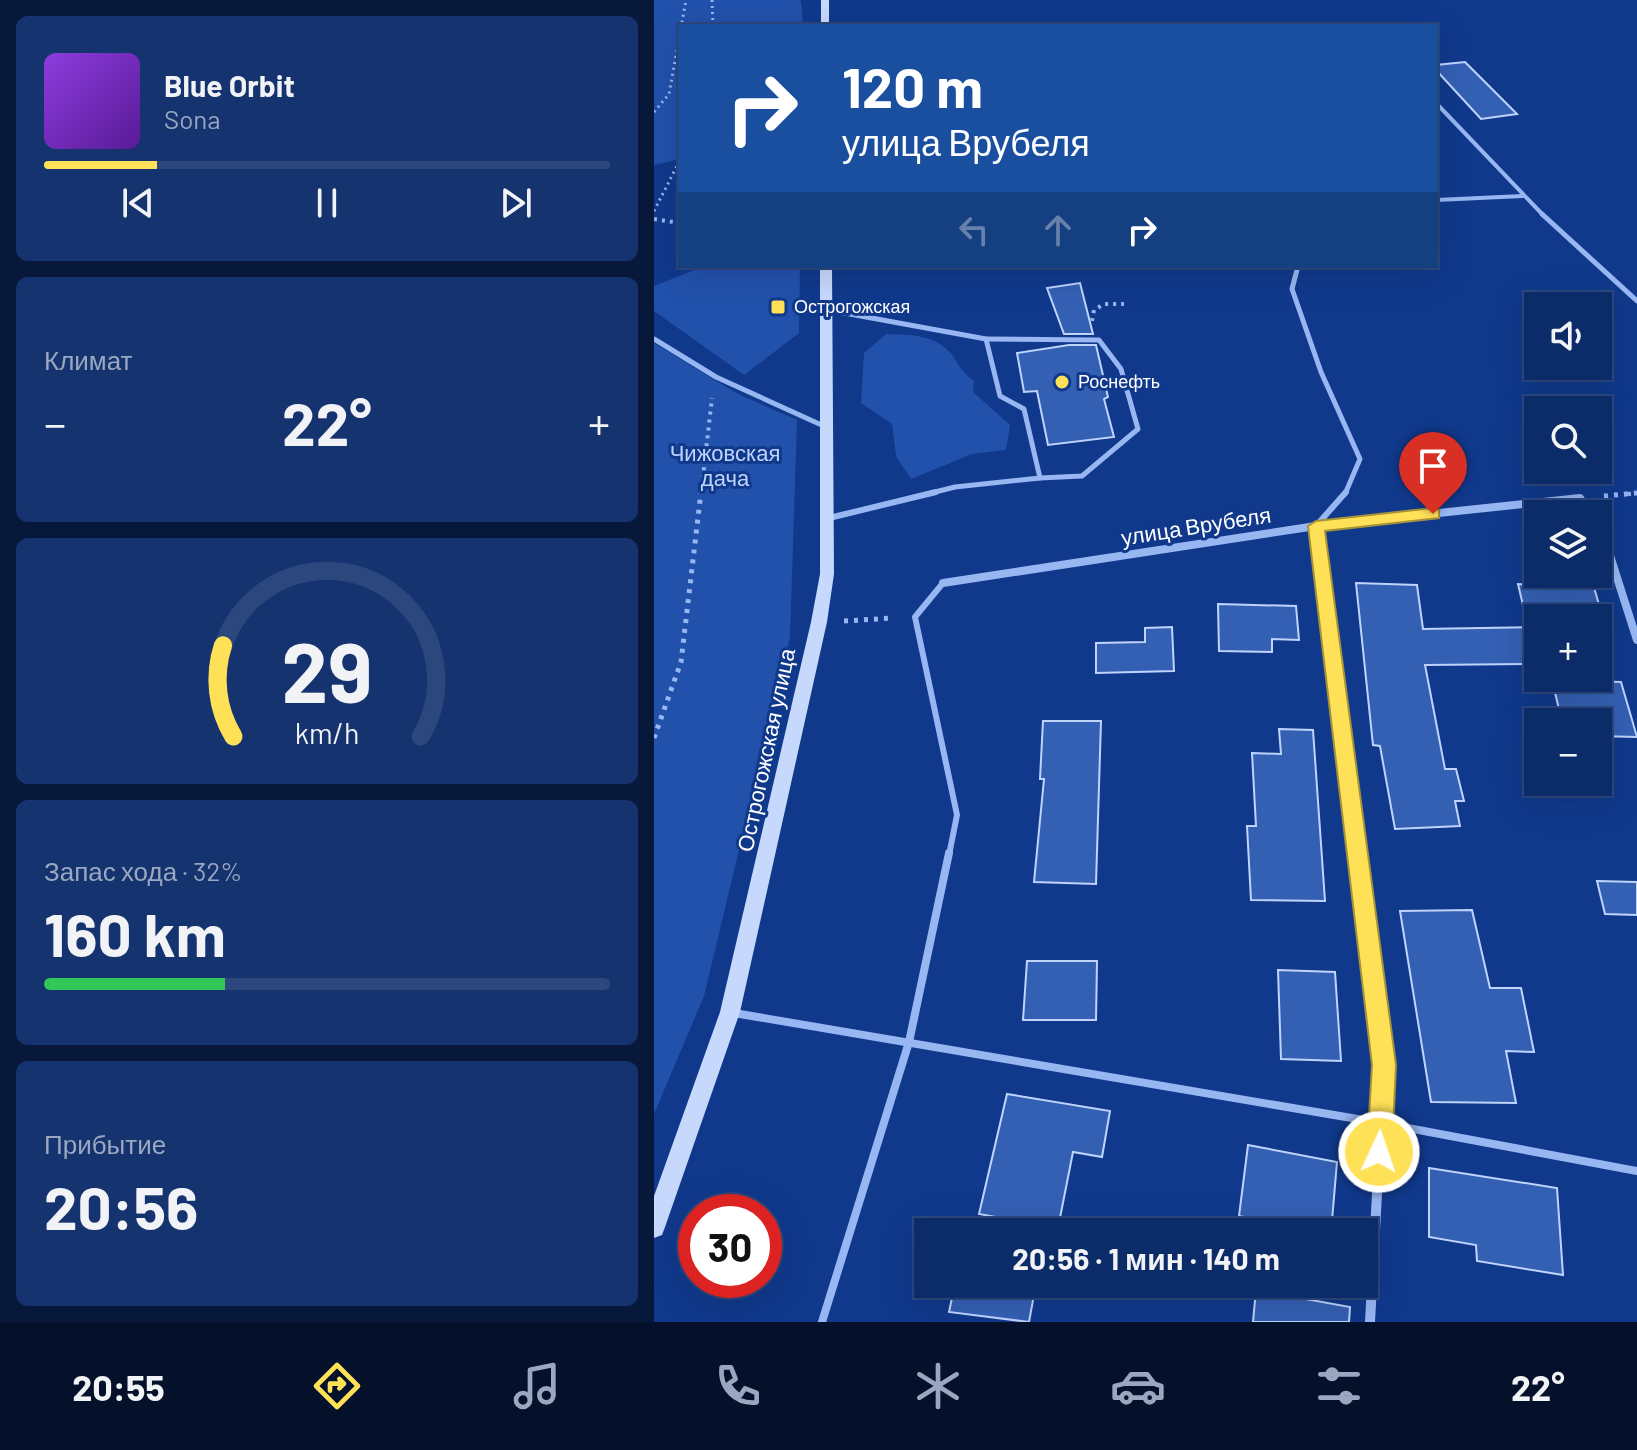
<!DOCTYPE html>
<html lang="ru">
<head>
<meta charset="utf-8">
<style>
	body { margin:0; font-family:Barlow,sans-serif; background:#15336f; color:#f1f3f6; height:100vh; display:flex; flex-direction:column; font-size:30px; white-space:nowrap }
	* { box-sizing:border-box; margin:0 }
	p { font-size:26px; color:#9aa7c0 }
	.icon { flex:none; width:44px; height:44px; fill:none; stroke:currentColor; stroke-width:2; stroke-linecap:round; stroke-linejoin:round }
	.map { position:relative; flex:1; overflow:hidden }
	.panel { display:flex; flex-direction:column; gap:16px; padding:16px; background:#07183a; width:654px }
	.panel>* { flex:none }
	.banner { position:absolute; left:24px; top:24px; width:760px; height:244px; border-radius:0px; box-shadow:0 8px 32px #0002,0 0 0 2px #2c477d; background:#1a4fa0; color:#fff; overflow:hidden }
	.buttons { position:absolute; left:870px; top:292px; display:grid; gap:16px }
	.buttons a { display:grid; place-items:center; width:88px; height:88px; border-radius:0px; background:#0c2b69; box-shadow:0 8px 32px #0002,0 0 0 2px #2c477d; font-size:40px }
	.speed { position:absolute; left:24px; top:1194px; display:flex; gap:16px; font-size:40px; font-weight:700; text-align:center }
	.speed>* { display:grid; place-content:center; width:104px; height:104px; border-radius:50%; background:#0c2b69; box-shadow:0 8px 32px #0002,0 0 0 2px #2c477d; line-height:1 }
	.speed .limit { border:12px solid #d22; background:#fff; color:#111 }
	.pin { position:absolute; display:grid; place-items:center; width:68px; height:68px; color:#fff; margin:-82px -34px; border-radius:50% 50% 50% 0; rotate:-45deg; box-shadow:0 0 8px #0007 }
	.pin .icon { rotate:45deg }
	.me { position:absolute; width:88px; margin:-44px; rotate:3deg; stroke-linejoin:round; filter:drop-shadow(0 0 6px #0008) }
	.turn { display:flex; align-items:center; gap:28px; height:168px; padding:0 32px; font-size:36px }
	.turn .icon { width:104px; height:104px; stroke-width:2.5 }
	.turn b { display:block; font-size:56px; line-height:68px }
	.lanes { display:flex; align-items:center; height:76px; padding:0 32px; background:#0003; justify-content:center; gap:40px; direction:ltr }
	.lanes .off { opacity:.35 }
	.big { font-size:60px; font-weight:700; line-height:1.1 }
	.panel .widget { flex:1; display:flex; flex-direction:column; justify-content:center; gap:12px; min-width:0; padding:0 28px; border-radius:12px; background:#15336f }
	.panel .dial { align-items:center; gap:0 }
	.dial svg { height:208px; overflow:visible; fill:none; stroke:#2c477d; stroke-width:7; stroke-linecap:round; text-anchor:middle }
	.dial text { fill:#f1f3f6; stroke:none }
	.song { display:flex; align-items:center; gap:24px }
	.cover { width:96px; height:96px; border-radius:12px; background:linear-gradient(135deg,hsl(270 70% 55%),hsl(270 70% 35%)) }
	.played { height:8px; border-radius:4px; background:linear-gradient(90deg,#ffe158 20%,#2c477d 20%) }
	.keys { display:flex; justify-content:space-around; direction:ltr }
	.heat { display:flex; justify-content:space-between; align-items:center; font-size:44px; direction:ltr }
	.charge { height:12px; border-radius:6px; background:linear-gradient(90deg,#34c759 32%,#2c477d 0) }
	.trip { position:absolute; left:260px; top:1218px; width:464px; height:80px; border-radius:0px; background:#0c2b69; box-shadow:0 8px 32px #0002,0 0 0 2px #2c477d; font-weight:700; line-height:80px; text-align:center }
	.dock { display:flex; height:128px; justify-content:space-around; align-items:center; background:#05112a; color:#9aa7c0 }
	.dock .icon { width:56px; height:56px }
	.dock .selected { color:#ffe158 }
	.dock b { font-size:36px; color:#f1f3f6 }
	main { display:flex; flex:1; min-height:0 }
	.map>svg:first-child { display:block }
	.green { fill:#2251ac }
	.building { fill:#3460b4; stroke:#bed4fd; stroke-width:2 }
	.lines { fill:none; stroke-linecap:round; stroke-linejoin:round }
	.path-far2 { stroke:#97b6f2; stroke-width:3; stroke-dasharray:2 4; stroke-linecap:butt }
	.path-far1 { stroke:#97b6f2; stroke-width:4; stroke-dasharray:3 5; stroke-linecap:butt }
	.path { stroke:#97b6f2; stroke-width:5; stroke-dasharray:4 6; stroke-linecap:butt }
	.lane-far3 { stroke:#97b6f2; stroke-width:4 }
	.lane-far2 { stroke:#97b6f2; stroke-width:5 }
	.lane-far1 { stroke:#97b6f2; stroke-width:6 }
	.lane { stroke:#97b6f2; stroke-width:8 }
	.street-far1 { stroke:#97b6f2; stroke-width:8 }
	.street { stroke:#97b6f2; stroke-width:10 }
	.secondary { fill:#c6d8fc; fill-rule:evenodd }
	.route { fill:#ffe158; stroke:#a69239; stroke-width:2 }
	.poi-dot { fill:#ffe158; stroke:#10398c; stroke-width:3 }
	.labels { text-anchor:middle; stroke-width:6; stroke-linejoin:round; paint-order:stroke }
	.far-poi-label { font-size:18px; fill:#fff; stroke:#10398c; text-anchor:start }
	.park-label { font-size:22px; fill:#bed4fd; stroke:#10398c }
	.street-label { font-size:22px; fill:#fff; stroke:#10398c }
</style>
</head>
<body>
<main>
<section class="panel">
<div class="widget">
<div class="song"><i class="cover"></i><div><b>Blue Orbit</b><p>Sona</p></div></div>
<div class="played"></div>
<div class="keys"><svg class="icon" aria-label="previous" viewBox="0 0 24 24"><path d="M18 5L8 12l10 7zM5 5v14"/></svg><svg class="icon" aria-label="pause" viewBox="0 0 24 24"><path d="M8 5v14M16 5v14"/></svg><svg class="icon" aria-label="next" viewBox="0 0 24 24"><path d="M6 5l10 7-10 7zM19 5v14"/></svg></div>
</div>
<div class="widget"><p>Климат</p>
<div class="heat"><a>−</a><b class="big">22°</b><a>+</a></div>
</div>
<div class="widget dial"><svg viewBox="0 0 100 80">
<path d="M14 69A42 42 0 1 1 86 69"/>
<path d="M14 69A42 42 0 0 1 10 34" stroke="#ffe158"/>
<text x="50" y="56" font-size="32" font-weight="700">29</text>
<text x="50" y="72" font-size="11">km/h</text>
</svg></div>
<div class="widget"><p>Запас хода · 32%</p><b class="big">160 km</b><div class="charge"></div></div>
<div class="widget"><p>Прибытие</p><b class="big">20:56</b></div>
</section>
<div class="map">
<svg width="983" height="1322" viewBox="0 0 983 1322">
	<rect width="100%" height="100%" fill="#10398c"/>
	<g class="green">
		<path d="M 0,0 L 144,0 L 147,1 L 149,26 L 26,26 L 26,159 L 0,165 Z"/>
		<path d="M 51,266 L 146,266 L 145,333 L 90,375 L 0,311 L 0,286 Z"/>
		<path d="M 232,334 C 256,335 283,334 299,356 C 306,367 309,373 320,381 L 319,392 L 356,425 L 352,450 L 318,454 L 257,479 L 242,456 L 238,424 L 207,403 L 210,353 Z"/>
		<path d="M 0,343 L 82,393 L 143,420 L 136,637 L 50,996 L 0,1114 Z"/>
	</g>
	<g class="building">
		<path d="M 811,62 L 863,114 L 827,119 L 782,70 L 782,65 Z"/>
		<path d="M 426,283 L 439,334 L 410,334 L 393,288 Z"/>
		<path d="M 415,345 L 442,345 L 454,397 L 450,399 L 460,437 L 394,445 L 383,391 L 370,392 L 363,353 Z"/>
		<path d="M 878,574 L 936,574 L 949,618 L 872,618 L 864,584 L 880,585 Z"/>
		<path d="M 702,583 L 763,585 L 769,629 L 884,627 L 884,664 L 771,665 L 791,769 L 802,769 L 810,801 L 801,801 L 806,826 L 741,829 L 726,746 L 719,745 Z"/>
		<path d="M 564,604 L 642,606 L 645,640 L 618,639 L 618,652 L 565,651 Z"/>
		<path d="M 518,627 L 520,671 L 442,673 L 442,643 L 491,642 L 491,628 Z"/>
		<path d="M 898,680 L 967,682 L 983,737 L 944,736 L 944,722 L 908,722 Z"/>
		<path d="M 389,721 L 447,721 L 442,884 L 380,882 L 390,779 L 386,779 Z"/>
		<path d="M 625,729 L 659,730 L 671,901 L 597,900 L 593,826 L 602,826 L 598,753 L 627,754 Z"/>
		<path d="M 943,881 L 983,882 L 983,915 L 951,914 Z"/>
		<path d="M 818,910 L 836,988 L 867,988 L 880,1052 L 852,1051 L 862,1103 L 777,1102 L 746,911 Z"/>
		<path d="M 373,961 L 443,961 L 442,1020 L 369,1020 Z"/>
		<path d="M 624,970 L 681,972 L 687,1061 L 627,1059 Z"/>
		<path d="M 353,1094 L 456,1111 L 448,1157 L 419,1152 L 404,1228 L 325,1214 Z"/>
		<path d="M 594,1145 L 683,1162 L 677,1232 L 662,1232 L 585,1216 Z"/>
		<path d="M 775,1168 L 903,1188 L 909,1275 L 823,1261 L 822,1245 L 775,1237 Z"/>
		<path d="M 301,1284 L 382,1284 L 375,1322 L 295,1312 Z"/>
		<path d="M 602,1290 L 696,1307 L 695,1322 L 599,1322 Z"/>
	</g>
	<g class="lines">
		<g class="path-far2">
			<path d="M 58,0 L 59,26"/>
			<path d="M 0,112 L 15,94 L 32,0"/>
			<path d="M 0,211 L 26,160"/>
		</g>
		<g class="path-far1">
			<path d="M 0,219 L 26,223"/>
			<path d="M 438,321 L 440,310 L 450,304 L 470,304"/>
			<path d="M 47,494 L 58,398"/>
			<path d="M 974,494 L 983,493"/>
		</g>
		<g class="path">
			<path d="M 950,496 L 983,493"/>
			<path d="M 190,621 L 240,618"/>
			<path d="M 0,738 L 27,662 L 47,492"/>
		</g>
		<g class="lane-far3">
			<path d="M 782,103 L 890,216"/>
			<path d="M 782,200 L 869,196"/>
		</g>
		<g class="lane-far2">
			<path d="M 888,214 L 983,301"/>
			<path d="M 644,266 L 638,289 L 667,372 L 706,459 L 691,494"/>
			<path d="M 174,310 L 332,339 L 346,396 L 370,409 L 386,478 L 301,487 L 273,494"/>
			<path d="M 0,339 L 62,377 L 172,427"/>
			<path d="M 332,339 L 445,340 L 467,369 L 484,429 L 428,476 L 386,478"/>
		</g>
		<g class="lane-far1">
			<path d="M 175,518 L 282,492"/>
			<path d="M 662,526 L 692,492"/>
			<path d="M 289,583 L 261,617 L 303,815 L 295,855"/>
		</g>
		<g class="lane">
			<path d="M 80,1013 L 727,1123 L 983,1171"/>
			<path d="M 168,1322 L 255,1042 L 295,853"/>
		</g>
		<g class="street-far1">
			<path d="M 662,526 L 703,855"/>
			<path d="M 944,529 L 951,540 L 983,640"/>
			<path d="M 289,583 L 662,526 L 926,498 L 935,514"/>
		</g>
		<path class="street" d="M 703,853 L 730,1065 L 716,1322"/>
		<g class="secondary">
			<rect x="167" y="0" width="8" height="26"/>
			<path d="M 166,266 L 178,266 L 180,574 L 173,622 L 86,1012 L 11,1227 L 8,1235 L 0,1238 L 0,1196 L 66,1012 L 157,622 L 166,574 Z"/>
		</g>
	</g>
	<path class="route" d="M 779,508 L 785,510 L 785,518 L 671,531 L 742,1065 L 738,1152 L 734,1161 L 725,1164 L 716,1161 L 713,1152 L 718,1065 L 654,526 L 662,521 Z"/>
	<g class="poi-dot">
		<rect x="116" y="299" width="16" height="16" rx="4"/>
		<circle cx="408" cy="382" r="8"/>
	</g>
	<g class="labels">
		<g class="far-poi-label">
			<text x="140" y="313">Острогожская</text>
			<text x="424" y="388">Роснефть</text>
		</g>
		<g class="park-label">
			<text x="71" y="461">Чижовская<tspan x="71" dy="25">дача</tspan></text>
		</g>
		<g class="street-label">
			<text transform="translate(542 526) rotate(-9)" y="8">улица Врубеля</text>
			<text transform="translate(112 750) rotate(-78)" y="8">Острогожская улица</text>
		</g>
	</g>
</svg>
<div class="buttons">
<a><svg class="icon" aria-label="sound" viewBox="0 0 24 24"><path d="M4 9h4l5-4v14l-5-4H4zM17 9q2 3 0 6"/></svg></a>
<a><svg class="icon" aria-label="search" viewBox="0 0 24 24"><circle cx="10" cy="10" r="6"/><path d="M15 15l6 6"/></svg></a>
<a><svg class="icon" aria-label="layers" viewBox="0 0 24 24"><path d="M12 4l9 5-9 5-9-5zM3 14l9 5 9-5"/></svg></a>
<a>+</a>
<a>−</a>
</div>
<div class="speed"><div class="limit">30</div></div>
<div class="pin" style="left:779px;top:514px;background:#d93025"><svg class="icon" aria-label="arrive" viewBox="0 0 24 24"><path d="M6 21V4h12l-3 4 3 4H6"/></svg></div>
<svg class="me" style="left:725px;top:1152px" viewBox="-20 -20 40 40"><circle r="17" fill="#ffe158" stroke="#fff" stroke-width="3"/><path d="M0-11L8 9 0 5-8 9z" fill="#fff"/></svg>
<div class="trip">20:56 · 1 мин · 140 m</div>
<div class="banner">
<div class="turn"><svg class="icon" aria-label="right" viewBox="0 0 24 24"><path d="M7 20v-9h11M14 6l5 5-5 5"/></svg><div><b>120 m</b>улица Врубеля</div></div>
<div class="lanes"><svg class="icon off" aria-label="left" viewBox="0 0 24 24"><path d="M17 20v-9H6M10 6l-5 5 5 5"/></svg><svg class="icon off" aria-label="ahead" viewBox="0 0 24 24"><path d="M12 20V5M6 11l6-6 6 6"/></svg><svg class="icon" aria-label="right" viewBox="0 0 24 24"><path d="M7 20v-9h11M14 6l5 5-5 5"/></svg></div>
</div>
</div>
</main>
<nav class="dock">
<b>20:55</b>
<svg class="icon selected" aria-label="directions" viewBox="0 0 24 24"><path d="M12 3l9 9-9 9-9-9zM9 14v-3h6M13 9l2 2-2 2"/></svg>
<svg class="icon" aria-label="music" viewBox="0 0 24 24"><path d="M9 18V5l10-2v13"/><circle cx="6" cy="18" r="3"/><circle cx="16" cy="16" r="3"/></svg>
<svg class="icon" aria-label="phone" viewBox="0 0 24 24"><path d="M5 4h4l2 5-3 2q2 4 5 5l2-3 5 2v4C11 20 4 13 5 4z"/></svg>
<svg class="icon" aria-label="climate" viewBox="0 0 24 24"><path d="M12 3v18M4 7l16 10M4 17L20 7"/></svg>
<svg class="icon" aria-label="car" viewBox="0 0 24 24"><path d="M5 17H2v-5l4-1 3-4h7l3 4 3 1v5h-3M9 17h6M6 11h13"/><circle cx="7" cy="17" r="2"/><circle cx="17" cy="17" r="2"/></svg>
<svg class="icon" aria-label="filters" viewBox="0 0 24 24"><path d="M4 7h16M4 17h16"/><circle cx="9" cy="7" r="2"/><circle cx="15" cy="17" r="2"/></svg>
<b>22°</b>
</nav>
</body>
</html>
